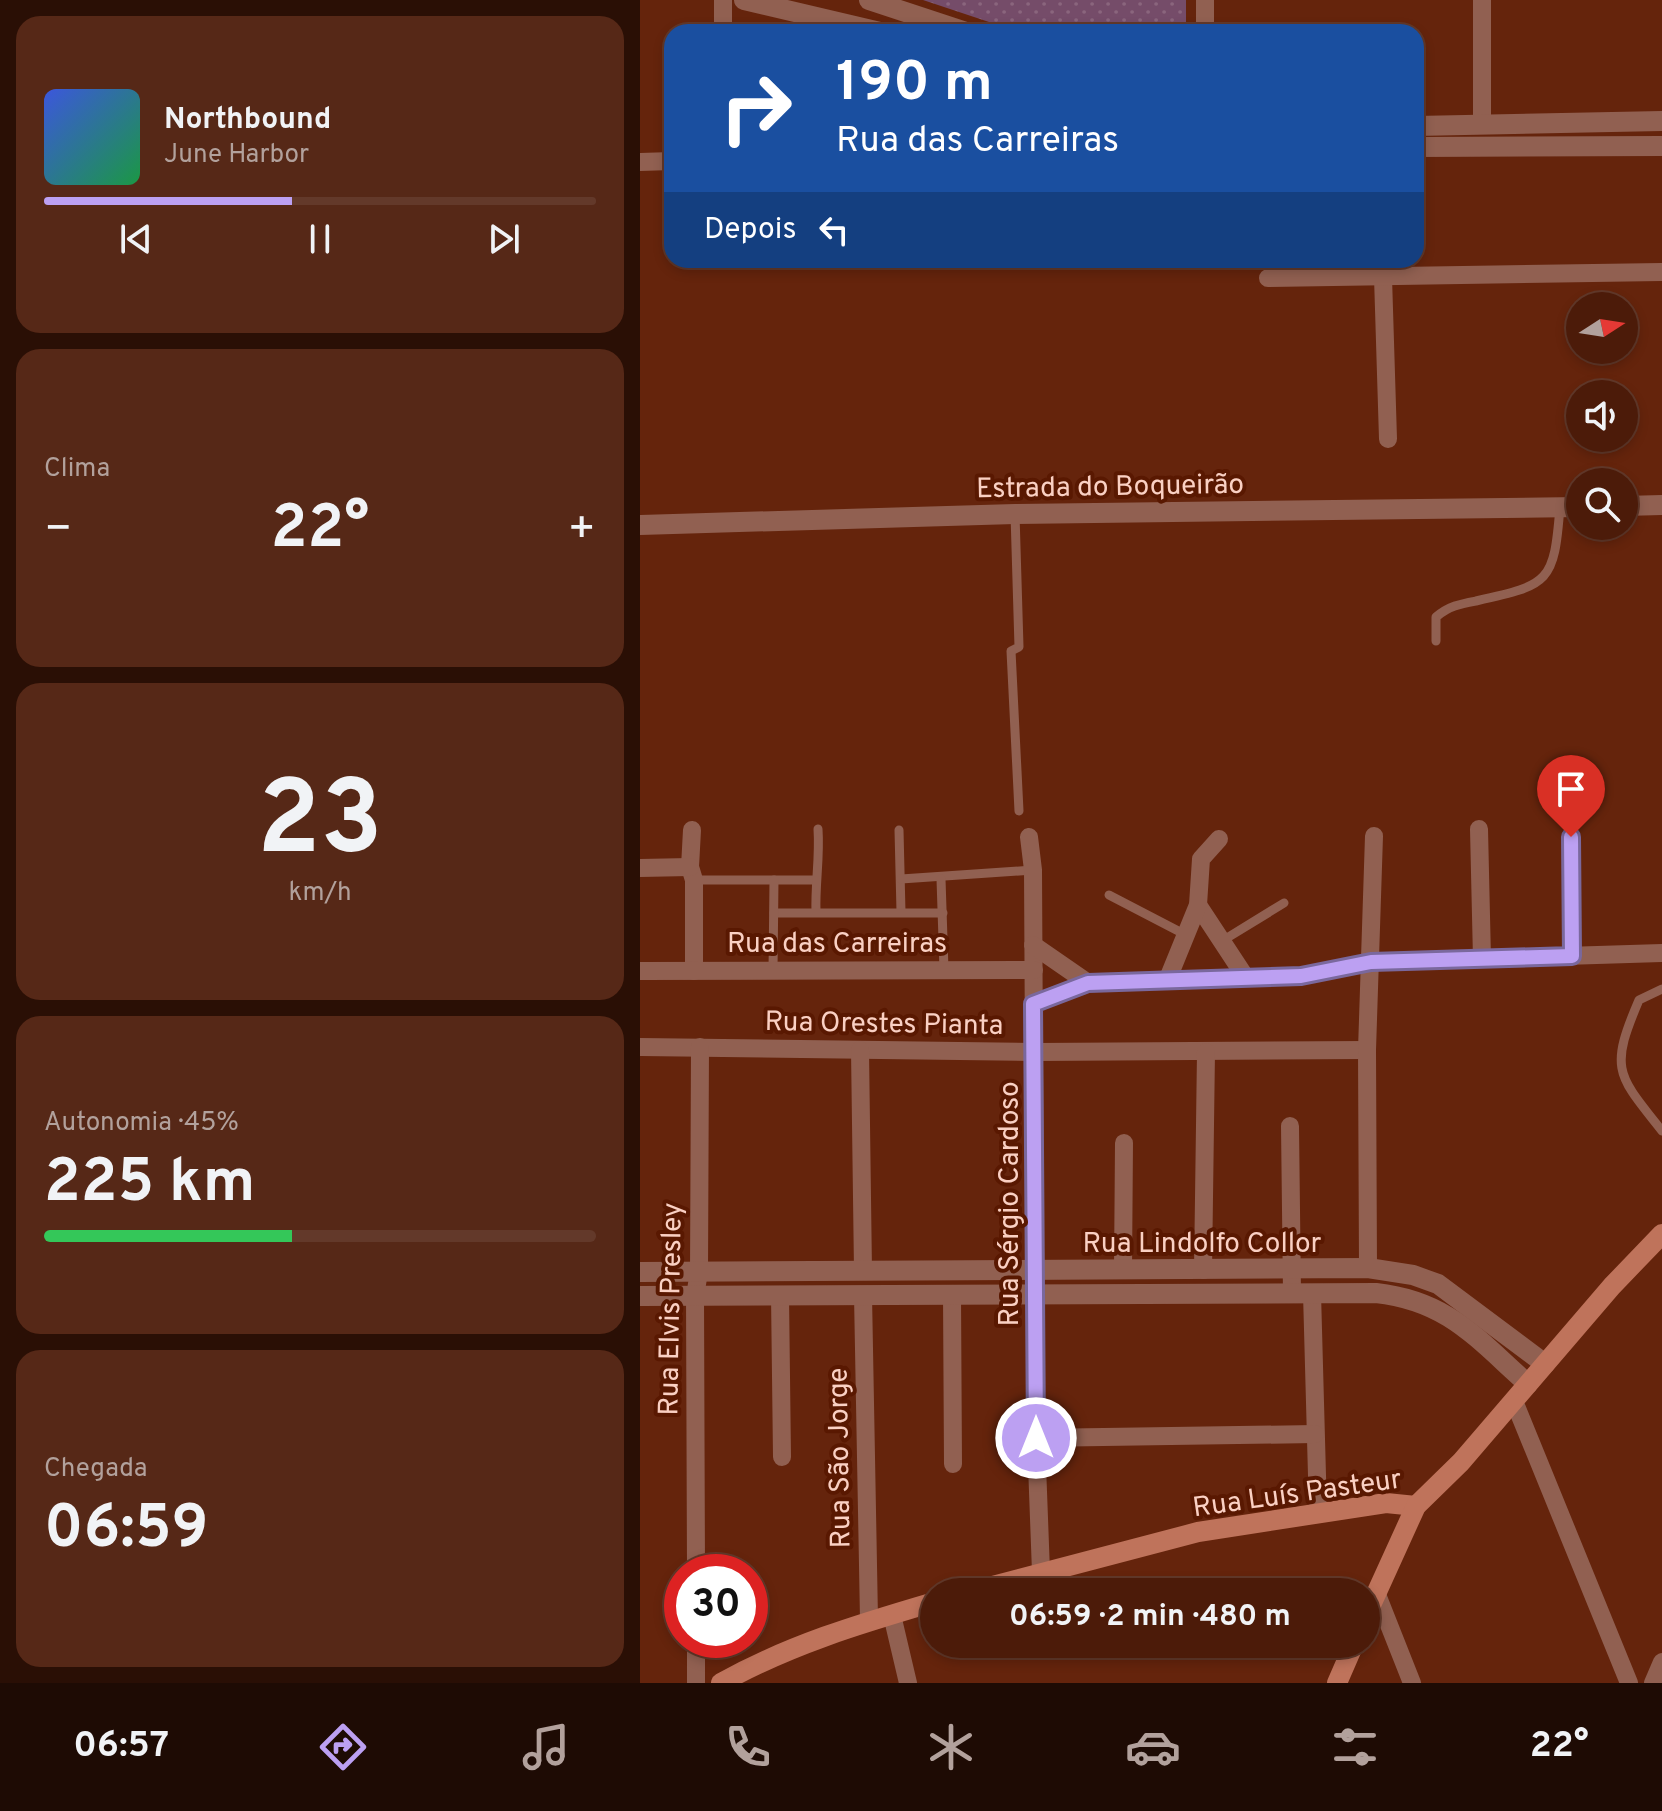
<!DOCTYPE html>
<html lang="pt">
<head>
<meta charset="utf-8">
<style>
	body { margin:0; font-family:Overpass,sans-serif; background:#562817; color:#f1f3f6; height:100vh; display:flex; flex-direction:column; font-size:30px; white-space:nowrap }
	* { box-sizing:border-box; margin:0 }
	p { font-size:26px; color:#b2a19c }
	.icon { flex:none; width:44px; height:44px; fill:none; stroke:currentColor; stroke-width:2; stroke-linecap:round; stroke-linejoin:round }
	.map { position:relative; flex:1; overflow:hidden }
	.drawer { display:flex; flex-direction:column; gap:16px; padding:16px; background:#2a0f05; width:640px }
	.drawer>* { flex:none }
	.banner { position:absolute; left:24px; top:24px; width:760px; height:244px; border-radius:24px; box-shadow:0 4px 12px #0003,0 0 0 2px #63392a; background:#1a4fa0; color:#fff; overflow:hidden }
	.needle { width:52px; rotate:78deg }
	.controls { position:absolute; left:926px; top:292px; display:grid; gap:16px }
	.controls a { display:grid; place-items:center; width:72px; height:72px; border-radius:50%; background:#4c1b09; box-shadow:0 4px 12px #0003,0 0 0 2px #63392a; font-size:40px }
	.speed { position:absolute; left:24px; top:1554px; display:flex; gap:16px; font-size:40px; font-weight:700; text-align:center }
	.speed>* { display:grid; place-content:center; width:104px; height:104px; border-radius:50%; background:#4c1b09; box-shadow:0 4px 12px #0003,0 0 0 2px #63392a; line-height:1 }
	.speed .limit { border:12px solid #d22; background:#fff; color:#111 }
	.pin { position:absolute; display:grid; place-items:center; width:68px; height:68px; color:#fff; margin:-82px -34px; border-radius:50% 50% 50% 0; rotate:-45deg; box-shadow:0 0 8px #0007 }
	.pin .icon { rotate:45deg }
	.me { position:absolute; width:88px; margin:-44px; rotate:0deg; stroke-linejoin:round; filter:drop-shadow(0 0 6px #0008) }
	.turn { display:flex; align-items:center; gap:28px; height:168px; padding:0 40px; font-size:36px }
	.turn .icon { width:104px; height:104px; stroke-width:2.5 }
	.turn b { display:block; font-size:56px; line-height:68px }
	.then { display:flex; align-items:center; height:76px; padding:0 40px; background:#0003; gap:16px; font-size:30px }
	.big { font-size:60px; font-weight:700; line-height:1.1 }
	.drawer .widget { flex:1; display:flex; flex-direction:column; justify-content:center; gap:12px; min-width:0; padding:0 28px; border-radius:24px; background:#562817 }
	.drawer .dial { align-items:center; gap:0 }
	.dial b { font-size:104px; line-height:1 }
	.song { display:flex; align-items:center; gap:24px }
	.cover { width:96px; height:96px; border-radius:12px; background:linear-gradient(135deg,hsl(230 70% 55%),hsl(140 70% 35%)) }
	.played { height:8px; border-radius:4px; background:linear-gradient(90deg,#bca0f2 45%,#63392a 45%) }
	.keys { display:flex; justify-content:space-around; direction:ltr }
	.heat { display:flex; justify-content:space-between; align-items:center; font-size:44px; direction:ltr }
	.charge { height:12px; border-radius:6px; background:linear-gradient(90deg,#34c759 45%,#63392a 0) }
	.trip { position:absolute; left:280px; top:1578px; width:460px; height:80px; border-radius:40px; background:#4c1b09; box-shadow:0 4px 12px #0003,0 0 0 2px #63392a; font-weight:700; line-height:80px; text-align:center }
	.tab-bar { display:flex; height:128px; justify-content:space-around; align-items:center; background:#1e0b04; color:#b2a19c }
	.tab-bar .icon { width:56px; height:56px }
	.tab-bar .selected { color:#bca0f2 }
	.tab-bar b { font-size:36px; color:#f1f3f6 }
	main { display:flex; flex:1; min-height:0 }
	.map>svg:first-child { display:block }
	.park { fill:url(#park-dots) }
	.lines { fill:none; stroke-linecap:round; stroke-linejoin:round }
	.service { stroke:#916051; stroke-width:9 }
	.minor { stroke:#916051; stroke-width:18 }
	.tertiary { stroke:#916051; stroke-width:20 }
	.secondary { stroke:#bf735b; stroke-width:20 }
	.route-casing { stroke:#7a689d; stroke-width:20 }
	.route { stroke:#bca0f2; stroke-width:14 }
	.labels { text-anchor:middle; stroke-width:8; stroke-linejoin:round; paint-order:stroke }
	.street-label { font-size:28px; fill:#fad0c3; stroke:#591801 }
</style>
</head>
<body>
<main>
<section class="drawer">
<div class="widget">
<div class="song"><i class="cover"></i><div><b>Northbound</b><p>June Harbor</p></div></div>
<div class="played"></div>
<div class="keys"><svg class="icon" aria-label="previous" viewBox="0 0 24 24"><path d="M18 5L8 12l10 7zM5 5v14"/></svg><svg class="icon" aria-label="pause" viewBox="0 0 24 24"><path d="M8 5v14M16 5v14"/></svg><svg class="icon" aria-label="next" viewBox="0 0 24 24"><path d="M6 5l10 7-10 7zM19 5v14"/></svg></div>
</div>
<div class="widget"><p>Clima</p>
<div class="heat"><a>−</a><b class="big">22°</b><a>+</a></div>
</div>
<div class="widget dial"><b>23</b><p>km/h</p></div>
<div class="widget"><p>Autonomia · 45%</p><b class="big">225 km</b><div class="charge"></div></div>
<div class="widget"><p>Chegada</p><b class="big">06:59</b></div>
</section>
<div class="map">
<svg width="1022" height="1683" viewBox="0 0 1022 1683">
	<defs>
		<pattern id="park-dots" width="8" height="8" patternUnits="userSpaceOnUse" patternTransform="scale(2)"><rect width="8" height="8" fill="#754c69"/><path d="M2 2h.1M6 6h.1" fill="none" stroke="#8a657d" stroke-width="1.8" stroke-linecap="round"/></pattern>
	</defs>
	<rect width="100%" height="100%" fill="#65240c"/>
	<path class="park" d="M 283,0 L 546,0 L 546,32 L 366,32 L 355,24 Z"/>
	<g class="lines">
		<g class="service">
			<path d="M 375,514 L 379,647 L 371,651 L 379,811"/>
			<path d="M 796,641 L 796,617 C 809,606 820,604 836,601 C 910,585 914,582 920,507"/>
			<path d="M 259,830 L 261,912"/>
			<path d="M 261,879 L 393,870"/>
			<path d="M 301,879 L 304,970"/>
			<path d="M 54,880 L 174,880"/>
			<path d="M 469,895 L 546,935"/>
			<path d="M 176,912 C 175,883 180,858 178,829"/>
			<path d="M 134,913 L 303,913"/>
			<path d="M 582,941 L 644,903"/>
			<path d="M 133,971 L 134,880"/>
			<path d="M 1022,989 L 999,1000 C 969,1070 977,1074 1022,1131"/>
		</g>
		<g class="minor">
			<path d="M 83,0 L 83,32"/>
			<path d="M 565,32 L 565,0"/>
			<path d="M 842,124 L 842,0"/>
			<path d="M 0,162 L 32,161"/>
			<path d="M 743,277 L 748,439"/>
			<path d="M 628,278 L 1022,272"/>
			<path d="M 839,829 L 842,959"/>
			<path d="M 52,830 L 50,867 L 54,880 L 54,971"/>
			<path d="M 389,837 L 393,870 L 396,1438 L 401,1572"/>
			<path d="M 931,837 L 932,956"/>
			<path d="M 0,868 L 50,867"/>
			<path d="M 558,905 L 606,978"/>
			<path d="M 393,945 L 448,983"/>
			<path d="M 0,971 L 394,970"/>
			<path d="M 527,981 L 558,905 L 561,859 L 579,839"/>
			<path d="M 393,1004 L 448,983 L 661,976 L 731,962 L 1022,953"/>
			<path d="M 0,1047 L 396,1052 L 727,1050"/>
			<path d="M 220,1050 L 223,1271"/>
			<path d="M 650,1126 L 652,1293"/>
			<path d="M 728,1268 L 727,1050 L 734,836"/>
			<path d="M 483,1270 L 484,1143"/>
			<path d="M 563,1270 L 566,1052"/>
			<path d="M 672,1293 L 678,1512"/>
			<path d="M 140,1295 L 142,1457"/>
			<path d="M 223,1295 L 229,1619"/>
			<path d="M 312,1295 L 313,1464"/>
			<path d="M 874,1401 L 989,1683"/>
			<path d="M 396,1438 L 675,1434"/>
			<path d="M 56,1572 L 55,1296 L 59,1272 L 60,1047"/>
			<path d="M 736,1592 L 772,1683"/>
			<path d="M 252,1615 L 268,1683"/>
			<path d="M 56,1640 L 56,1683"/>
			<path d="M 1013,1683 L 1022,1662"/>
		</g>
		<g class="tertiary">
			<path d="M 104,0 L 240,32"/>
			<path d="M 229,0 L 326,32"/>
			<path d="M 776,126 L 1022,121"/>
			<path d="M 776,147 L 1022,146"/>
			<path d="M 984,506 L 1022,505"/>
			<path d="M 0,525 L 375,514 L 940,507"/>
			<path d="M 0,1272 L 728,1268 L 773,1275 L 798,1284 L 905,1364"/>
			<path d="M 0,1296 L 736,1293 C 808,1301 836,1338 888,1384"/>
		</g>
		<g class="secondary">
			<path d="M 330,1592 L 558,1532 L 746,1503 L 776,1506"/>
			<path d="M 726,1616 L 776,1506 L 821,1462 L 972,1286 L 1022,1234"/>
			<path d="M 81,1683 C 149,1645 219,1624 294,1602"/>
			<path d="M 697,1683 L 714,1644"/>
		</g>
	</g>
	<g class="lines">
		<defs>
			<path id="route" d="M 396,1438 L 393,1004 L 448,983 L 661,976 L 731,962 L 932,956 L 931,837"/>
		</defs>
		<use href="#route" class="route-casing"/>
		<use href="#route" class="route"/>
	</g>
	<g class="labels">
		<g class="street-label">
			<text transform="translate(470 485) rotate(-1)" y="10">Estrada do Boqueirão</text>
			<text x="197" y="952">Rua das Carreiras</text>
			<text transform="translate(244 1022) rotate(1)" y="10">Rua Orestes Pianta</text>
			<text transform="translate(368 1204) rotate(-90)" y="10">Rua Sérgio Cardoso</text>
			<text x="562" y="1252">Rua Lindolfo Collor</text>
			<text transform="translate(29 1309) rotate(-89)" y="10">Rua Elvis Presley</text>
			<text transform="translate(198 1458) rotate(-91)" y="10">Rua São Jorge</text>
			<text transform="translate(657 1492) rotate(-8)" y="10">Rua Luís Pasteur</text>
		</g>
	</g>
</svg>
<div class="controls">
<a><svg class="needle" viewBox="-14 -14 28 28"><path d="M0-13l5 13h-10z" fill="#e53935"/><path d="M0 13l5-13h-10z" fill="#b2a19c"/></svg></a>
<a><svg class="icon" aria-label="sound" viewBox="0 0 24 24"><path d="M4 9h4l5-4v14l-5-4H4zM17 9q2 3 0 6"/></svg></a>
<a><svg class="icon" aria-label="search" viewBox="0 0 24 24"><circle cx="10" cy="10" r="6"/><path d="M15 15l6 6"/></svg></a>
</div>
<div class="speed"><div class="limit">30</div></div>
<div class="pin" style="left:931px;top:837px;background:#d93025"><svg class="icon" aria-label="arrive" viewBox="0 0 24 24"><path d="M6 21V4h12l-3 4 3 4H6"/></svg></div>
<svg class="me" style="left:396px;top:1438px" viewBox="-20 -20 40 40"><circle r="17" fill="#bca0f2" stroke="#fff" stroke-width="3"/><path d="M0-11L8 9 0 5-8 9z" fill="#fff"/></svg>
<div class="trip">06:59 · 2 min · 480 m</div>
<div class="banner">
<div class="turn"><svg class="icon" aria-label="right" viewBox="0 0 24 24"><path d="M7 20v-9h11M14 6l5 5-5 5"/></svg><div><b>190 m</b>Rua das Carreiras</div></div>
<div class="then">Depois<svg class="icon" aria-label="left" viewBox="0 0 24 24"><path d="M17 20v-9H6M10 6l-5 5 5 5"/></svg></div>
</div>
</div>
</main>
<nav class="tab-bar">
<b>06:57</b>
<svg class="icon selected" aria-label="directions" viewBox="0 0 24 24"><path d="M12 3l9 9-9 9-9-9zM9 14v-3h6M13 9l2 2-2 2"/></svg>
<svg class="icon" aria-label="music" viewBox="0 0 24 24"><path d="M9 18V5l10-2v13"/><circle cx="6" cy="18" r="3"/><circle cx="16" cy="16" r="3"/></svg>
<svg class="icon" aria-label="phone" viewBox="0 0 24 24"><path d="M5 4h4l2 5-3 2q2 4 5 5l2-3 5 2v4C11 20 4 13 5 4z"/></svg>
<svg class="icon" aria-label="climate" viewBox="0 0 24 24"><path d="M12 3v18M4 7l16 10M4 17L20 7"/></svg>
<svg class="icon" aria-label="car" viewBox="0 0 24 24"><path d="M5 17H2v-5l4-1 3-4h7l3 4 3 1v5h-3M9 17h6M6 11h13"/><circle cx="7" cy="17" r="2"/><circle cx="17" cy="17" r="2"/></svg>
<svg class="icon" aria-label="filters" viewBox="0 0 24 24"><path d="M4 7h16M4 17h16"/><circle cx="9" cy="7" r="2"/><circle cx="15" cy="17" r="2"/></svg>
<b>22°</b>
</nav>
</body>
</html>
